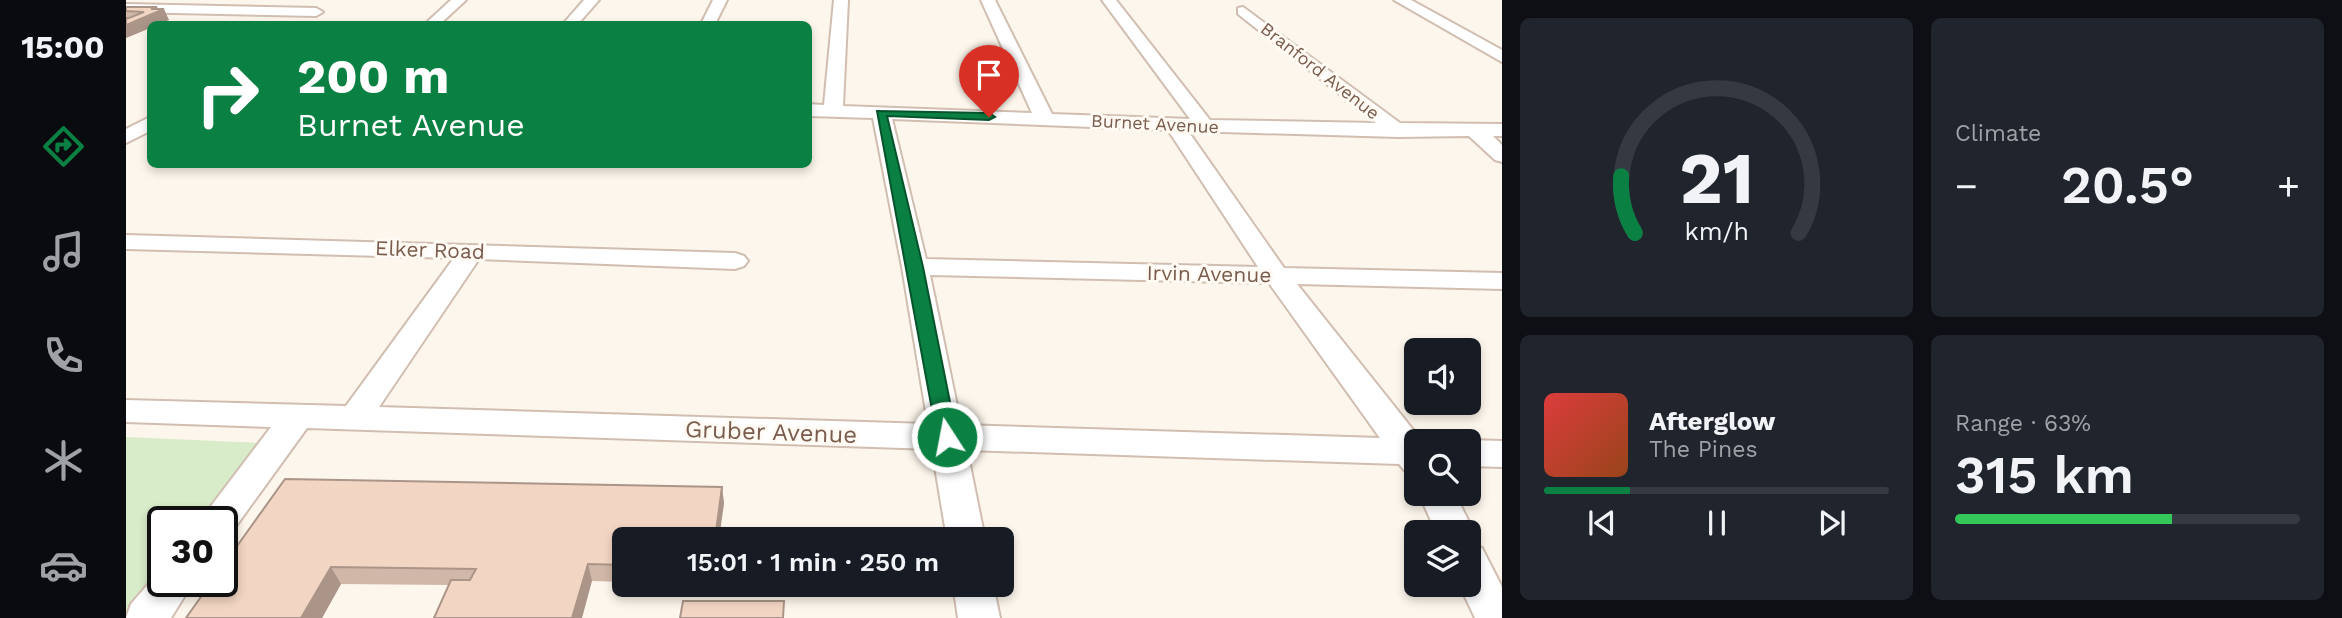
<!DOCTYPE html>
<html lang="en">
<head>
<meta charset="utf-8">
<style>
	body { margin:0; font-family:"Work Sans",sans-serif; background:#20242c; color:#f1f3f6; height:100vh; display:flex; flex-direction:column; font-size:26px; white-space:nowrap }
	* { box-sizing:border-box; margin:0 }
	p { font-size:23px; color:#9ea1a6 }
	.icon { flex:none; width:38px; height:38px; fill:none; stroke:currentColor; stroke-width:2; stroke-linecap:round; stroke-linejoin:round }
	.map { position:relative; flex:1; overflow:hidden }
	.sheet { display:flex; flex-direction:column; gap:18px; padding:18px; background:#0d0f14; width:840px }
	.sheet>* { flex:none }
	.top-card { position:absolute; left:21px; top:21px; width:665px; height:147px; border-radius:10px; box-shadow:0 4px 10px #0003; background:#0b8043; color:#fff; overflow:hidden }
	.tools { position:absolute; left:1278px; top:338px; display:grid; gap:14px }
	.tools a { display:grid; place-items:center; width:77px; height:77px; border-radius:10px; background:#171b24; box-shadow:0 4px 10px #0003; font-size:35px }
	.speed { position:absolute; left:21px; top:506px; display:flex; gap:14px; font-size:35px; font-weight:700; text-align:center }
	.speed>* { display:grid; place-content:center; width:91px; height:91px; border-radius:50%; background:#171b24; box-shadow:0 4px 10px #0003; line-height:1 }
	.speed .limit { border:4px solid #111; border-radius:10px; background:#fff; color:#111 }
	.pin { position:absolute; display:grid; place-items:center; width:60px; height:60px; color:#fff; margin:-72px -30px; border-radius:50% 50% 50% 0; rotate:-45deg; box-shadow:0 0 7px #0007 }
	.pin .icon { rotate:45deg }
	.me { position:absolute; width:77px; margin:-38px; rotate:349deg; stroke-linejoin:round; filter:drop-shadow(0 0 5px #0008) }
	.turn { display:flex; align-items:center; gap:24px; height:147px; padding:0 35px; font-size:32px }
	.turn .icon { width:91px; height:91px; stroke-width:2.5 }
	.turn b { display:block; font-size:49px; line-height:60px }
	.big { font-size:52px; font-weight:600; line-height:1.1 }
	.sheet .card { flex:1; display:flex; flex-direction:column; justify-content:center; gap:10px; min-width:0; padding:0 24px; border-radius:10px; background:#20242c }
	.sheet .dial { align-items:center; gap:0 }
	.dial svg { height:182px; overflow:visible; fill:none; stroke:#363941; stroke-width:7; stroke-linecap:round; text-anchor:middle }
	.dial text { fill:#f1f3f6; stroke:none }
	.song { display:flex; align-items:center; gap:21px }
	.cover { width:84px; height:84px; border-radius:10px; background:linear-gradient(135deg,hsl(0 70% 55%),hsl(20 70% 35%)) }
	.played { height:7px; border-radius:4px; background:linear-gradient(90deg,#0b8043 25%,#363941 25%) }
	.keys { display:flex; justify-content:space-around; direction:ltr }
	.heat { display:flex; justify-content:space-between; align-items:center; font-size:38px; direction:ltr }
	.charge { height:10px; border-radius:5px; background:linear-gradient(90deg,#34c759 63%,#363941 0) }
	.sheet .tiles { flex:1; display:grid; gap:18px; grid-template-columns:repeat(2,1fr) }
	.trip { position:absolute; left:486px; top:527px; width:402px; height:70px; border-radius:10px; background:#171b24; box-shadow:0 4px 10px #0003; font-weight:600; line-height:70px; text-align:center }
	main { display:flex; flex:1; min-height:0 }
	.dock { display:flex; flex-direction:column; width:126px; justify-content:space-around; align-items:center; background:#090b0e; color:#9ea1a6 }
	.dock .icon { width:49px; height:49px }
	.dock .on { color:#0b8043 }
	.dock b { font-size:32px; color:#f1f3f6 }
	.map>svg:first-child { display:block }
	.green { fill:#d8ecc9 }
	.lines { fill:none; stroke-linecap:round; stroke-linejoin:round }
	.minor-casing { stroke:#d1beb0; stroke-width:4 }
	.minor { fill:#fff; fill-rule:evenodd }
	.wall { fill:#d1b7a8 }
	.shaded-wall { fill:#aa9588 }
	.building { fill:#f3d5c3; stroke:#aa9588; stroke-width:2 }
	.route { fill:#0b8043; stroke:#07532c; stroke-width:2 }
	.labels { text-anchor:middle; stroke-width:6; stroke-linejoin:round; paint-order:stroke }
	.far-street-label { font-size:18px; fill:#7a5c4d; stroke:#fffaf3 }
	.street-label { font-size:21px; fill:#7a5c4d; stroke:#fffaf3 }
	.near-street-label { font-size:24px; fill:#7a5c4d; stroke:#fffaf3 }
</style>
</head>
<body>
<main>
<nav class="dock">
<b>15:00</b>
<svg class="icon on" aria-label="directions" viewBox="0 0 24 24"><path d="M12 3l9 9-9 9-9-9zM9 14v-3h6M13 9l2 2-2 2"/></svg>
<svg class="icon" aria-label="music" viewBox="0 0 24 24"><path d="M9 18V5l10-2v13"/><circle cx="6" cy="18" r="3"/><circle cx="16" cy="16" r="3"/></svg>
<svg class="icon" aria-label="phone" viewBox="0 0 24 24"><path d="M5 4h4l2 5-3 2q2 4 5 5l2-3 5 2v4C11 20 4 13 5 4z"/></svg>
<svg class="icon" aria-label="climate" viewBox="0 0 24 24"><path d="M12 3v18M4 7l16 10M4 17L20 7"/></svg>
<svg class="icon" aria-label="car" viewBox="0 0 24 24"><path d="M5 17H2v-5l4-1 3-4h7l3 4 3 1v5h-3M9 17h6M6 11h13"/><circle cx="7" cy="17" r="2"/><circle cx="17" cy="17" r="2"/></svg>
</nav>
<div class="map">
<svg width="1376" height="618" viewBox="0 0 1376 618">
	<rect width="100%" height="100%" fill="#fdf6ec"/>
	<path class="green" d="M 0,437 L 135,443 L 78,521 L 37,522 L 37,579 L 0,618 Z"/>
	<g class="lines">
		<defs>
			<g id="minor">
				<path d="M 325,0 L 340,0 L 314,24 L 299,24 Z"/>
				<path d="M 458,0 L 473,0 L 452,24 L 437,24 Z"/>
				<path d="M 587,0 L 601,0 L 589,24 L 575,24 Z"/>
				<path d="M 708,0 L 722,0 L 717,106 L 906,113 L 855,0 L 869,0 L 926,114 L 1064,119 L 976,0 L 990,0 L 1084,120 L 1250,123 L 1112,14 L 1112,8 L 1117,7 L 1274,123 L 1376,124 L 1376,136 L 1367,136 L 1376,145 L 1376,162 L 1369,160 L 1343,136 L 1272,137 L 1062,131 L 1158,268 L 1376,273 L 1376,289 L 1171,284 L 1296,441 L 1290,441 L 1290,474 L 1278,470 L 1273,464 L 841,450 L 859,539 L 821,539 L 806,449 L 181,428 L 105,533 L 96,536 L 96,522 L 73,522 L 145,427 L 0,422 L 0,400 L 220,406 L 328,258 L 0,249 L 0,235 L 609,253 L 618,256 L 622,261 L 618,266 L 609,269 L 353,259 L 253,407 L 802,424 L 776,267 L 747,118 L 682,116 L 682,104 L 698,105 ZM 766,119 L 1042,130 L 1132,267 L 800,259 ZM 804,275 L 1143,283 L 1254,438 L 835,425 Z"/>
				<path d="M 1268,0 L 1285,0 L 1376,50 L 1376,62 Z"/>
				<path d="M 0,4 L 190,8 L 197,12 L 190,16 L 0,12 Z"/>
				<path d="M 24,117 L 24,131 L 0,143 L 0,129 Z"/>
				<path d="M 1342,440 L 1376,441 L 1376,467 L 1342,466 L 1342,441 L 1339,441 Z"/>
				<path d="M 1293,494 L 1329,494 L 1348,532 L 1343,543 L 1342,532 L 1310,532 Z"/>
				<path d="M 1342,543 L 1356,548 L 1376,587 L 1376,618 L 1349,618 L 1333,584 L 1342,584 Z"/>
				<path d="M 37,567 L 37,581 L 68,581 L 45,618 L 0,618 L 5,604 Z"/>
				<path d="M 827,584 L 867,584 L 874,618 L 832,618 Z"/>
			</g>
		</defs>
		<use href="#minor" class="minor-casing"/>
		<use href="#minor" class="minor"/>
	</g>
	<g class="wall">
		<path d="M 0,7 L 32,9 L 43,20 L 24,24 L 24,28 L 0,38 Z"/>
		<path d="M 159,479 L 596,487 L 598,504 L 499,539 L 499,582 L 466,581 L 323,585 L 215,584 L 196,618 L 60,618 Z"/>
	</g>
	<g class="shaded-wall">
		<path d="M 31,7 L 33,12 L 38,9 L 43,20 L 32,24 L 24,24 L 24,28 L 0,38 L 0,17 L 2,17 L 5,23 L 25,9 Z"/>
		<path d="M 596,487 L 598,504 L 593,539 L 589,539 Z"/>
		<path d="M 462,564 L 466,581 L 456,618 L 446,618 Z"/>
		<path d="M 205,567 L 215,584 L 196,618 L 175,618 Z"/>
	</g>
	<g class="building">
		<path d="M 0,7 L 31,7 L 25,9 L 38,9 L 0,25 L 0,19 L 18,12 L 0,11 Z"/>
		<path d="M 159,479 L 596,487 L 589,539 L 499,539 L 499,565 L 462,564 L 446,618 L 308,618 L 325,580 L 344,580 L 350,569 L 205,567 L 175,618 L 60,618 L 86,581 L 96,581 L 96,567 Z"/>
		<path d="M 557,601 L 658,601 L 657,618 L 554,618 Z"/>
	</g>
	<path class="route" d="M 751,111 L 863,113 L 869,117 L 863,120 L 761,116 L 797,267 L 831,437 L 828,442 L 814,442 L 811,437 Z"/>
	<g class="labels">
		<g class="far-street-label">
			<text transform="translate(1194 71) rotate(38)" y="6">Branford Avenue</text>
			<text transform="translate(1029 124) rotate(3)" y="6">Burnet Avenue</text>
		</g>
		<g class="street-label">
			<text transform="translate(304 250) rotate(2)" y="7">Elker Road</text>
			<text transform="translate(1083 274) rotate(1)" y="7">Irvin Avenue</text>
		</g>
		<g class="near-street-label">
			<text transform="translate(645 432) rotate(2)" y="8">Gruber Avenue</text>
		</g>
	</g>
</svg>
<div class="tools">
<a><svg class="icon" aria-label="sound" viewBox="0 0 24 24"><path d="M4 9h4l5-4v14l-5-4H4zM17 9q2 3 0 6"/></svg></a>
<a><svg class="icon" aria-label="search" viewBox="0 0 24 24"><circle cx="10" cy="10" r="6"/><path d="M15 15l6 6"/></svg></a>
<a><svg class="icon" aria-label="layers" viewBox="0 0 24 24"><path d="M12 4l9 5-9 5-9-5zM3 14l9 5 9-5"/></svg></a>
</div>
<div class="speed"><div class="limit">30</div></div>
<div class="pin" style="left:863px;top:117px;background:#d93025"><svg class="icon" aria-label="arrive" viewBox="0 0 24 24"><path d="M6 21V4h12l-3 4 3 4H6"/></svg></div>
<svg class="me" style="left:821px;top:437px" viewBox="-20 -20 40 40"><circle r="17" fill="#0b8043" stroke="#fff" stroke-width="3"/><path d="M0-11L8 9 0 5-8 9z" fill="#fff"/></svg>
<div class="trip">15:01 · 1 min · 250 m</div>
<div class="top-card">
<div class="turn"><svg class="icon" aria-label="right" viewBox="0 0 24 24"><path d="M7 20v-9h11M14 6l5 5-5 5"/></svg><div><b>200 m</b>Burnet Avenue</div></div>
</div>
</div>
<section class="sheet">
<div class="tiles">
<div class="card dial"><svg viewBox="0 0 100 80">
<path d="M14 69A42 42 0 1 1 86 69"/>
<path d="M14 69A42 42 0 0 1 8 44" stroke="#0b8043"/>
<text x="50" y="56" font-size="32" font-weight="700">21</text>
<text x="50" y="72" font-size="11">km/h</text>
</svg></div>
<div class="card"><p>Climate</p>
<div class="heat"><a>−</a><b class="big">20.5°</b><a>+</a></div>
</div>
<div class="card">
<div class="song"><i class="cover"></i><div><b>Afterglow</b><p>The Pines</p></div></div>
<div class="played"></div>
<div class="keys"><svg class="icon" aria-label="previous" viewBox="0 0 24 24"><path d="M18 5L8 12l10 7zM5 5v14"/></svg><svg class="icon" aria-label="pause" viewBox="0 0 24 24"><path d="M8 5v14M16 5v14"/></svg><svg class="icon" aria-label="next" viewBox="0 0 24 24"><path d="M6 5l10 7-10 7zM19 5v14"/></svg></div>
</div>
<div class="card"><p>Range · 63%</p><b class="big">315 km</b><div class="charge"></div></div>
</div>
</section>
</main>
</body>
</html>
